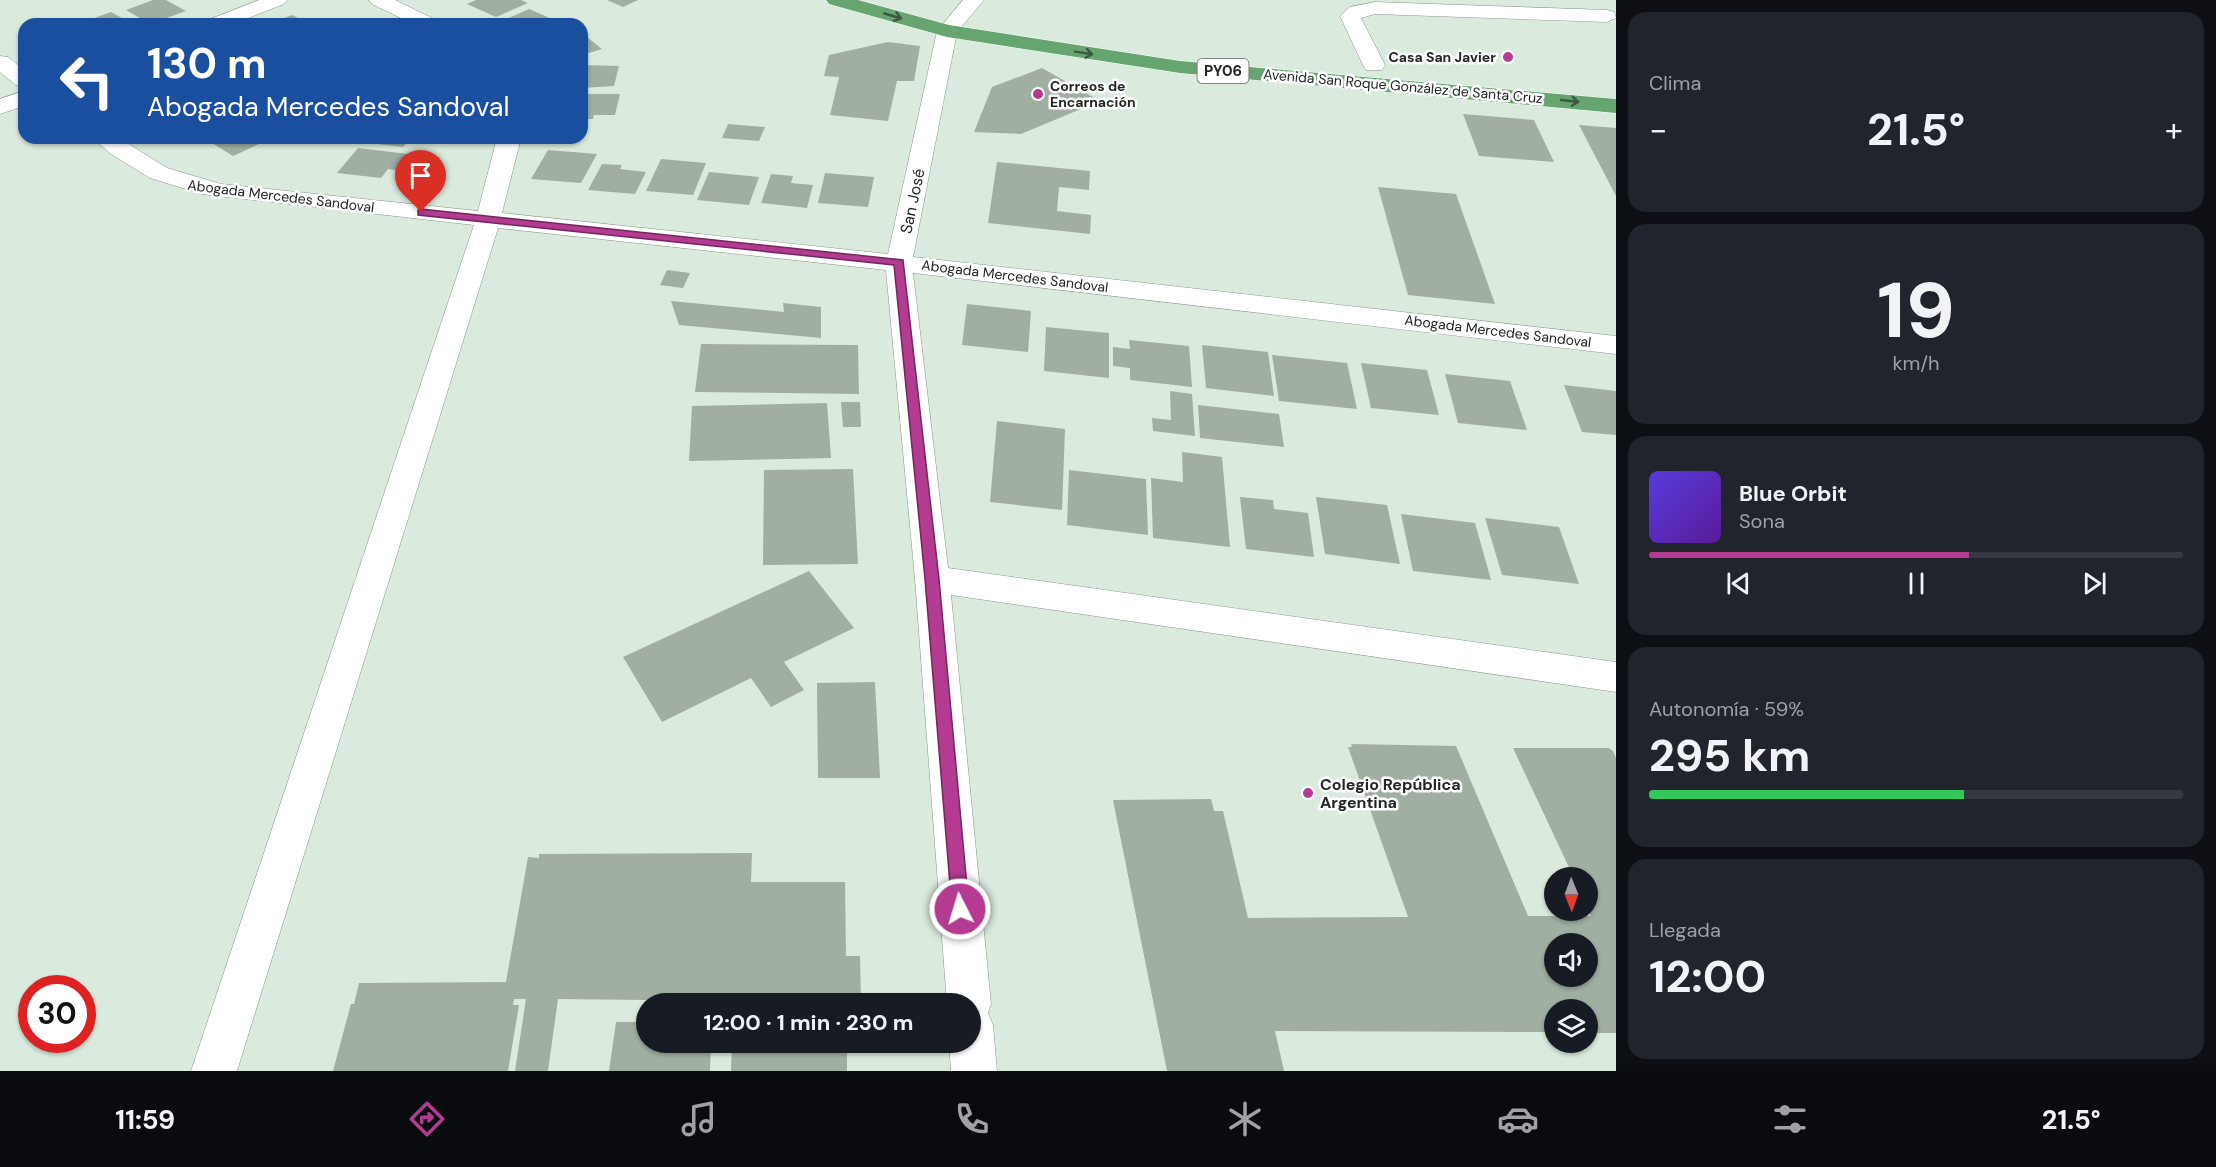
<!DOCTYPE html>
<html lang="es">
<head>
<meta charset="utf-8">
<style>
	body { margin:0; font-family:"DM Sans",sans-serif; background:#20242c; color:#f1f3f6; height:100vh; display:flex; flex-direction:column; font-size:22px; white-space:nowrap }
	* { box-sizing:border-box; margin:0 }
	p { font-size:20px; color:#9ea1a6 }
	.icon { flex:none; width:33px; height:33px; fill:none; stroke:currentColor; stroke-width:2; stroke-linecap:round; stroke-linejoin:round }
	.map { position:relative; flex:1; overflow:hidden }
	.sheet { display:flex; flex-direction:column; gap:12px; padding:12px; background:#0d0f14; width:600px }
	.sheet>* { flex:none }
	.guide { position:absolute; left:18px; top:18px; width:570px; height:126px; border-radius:18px; box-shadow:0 2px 4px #0004; background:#1a4fa0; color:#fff; overflow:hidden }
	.needle { width:39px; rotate:179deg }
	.fabs { position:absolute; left:1544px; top:867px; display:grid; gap:12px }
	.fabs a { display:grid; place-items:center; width:54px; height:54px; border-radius:50%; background:#171b24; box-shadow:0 2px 4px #0004; font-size:30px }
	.speed { position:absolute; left:18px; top:975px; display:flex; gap:12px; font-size:30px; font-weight:700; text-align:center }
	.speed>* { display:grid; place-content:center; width:78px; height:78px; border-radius:50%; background:#171b24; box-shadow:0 2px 4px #0004; line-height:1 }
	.speed .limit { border:9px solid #d22; background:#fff; color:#111 }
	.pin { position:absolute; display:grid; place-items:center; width:51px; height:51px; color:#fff; margin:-62px -26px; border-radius:50% 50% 50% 0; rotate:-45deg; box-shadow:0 0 6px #0007 }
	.pin .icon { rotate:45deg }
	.me { position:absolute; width:66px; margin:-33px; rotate:355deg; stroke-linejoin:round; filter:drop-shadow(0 0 4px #0008) }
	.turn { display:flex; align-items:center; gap:21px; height:126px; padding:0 30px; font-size:27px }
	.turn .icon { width:78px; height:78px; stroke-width:2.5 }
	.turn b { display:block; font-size:42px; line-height:51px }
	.big { font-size:45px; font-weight:700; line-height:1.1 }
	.sheet .card { flex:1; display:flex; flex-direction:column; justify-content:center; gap:9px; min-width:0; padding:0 21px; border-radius:18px; background:#20242c }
	.sheet .dial { align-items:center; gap:0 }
	.dial b { font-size:78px; line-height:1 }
	.song { display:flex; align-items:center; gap:18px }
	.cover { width:72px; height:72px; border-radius:9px; background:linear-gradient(135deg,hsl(250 70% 55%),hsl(270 70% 35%)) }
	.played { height:6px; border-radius:3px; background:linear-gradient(90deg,#b33b91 60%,#363941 60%) }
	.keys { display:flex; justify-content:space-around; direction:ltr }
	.heat { display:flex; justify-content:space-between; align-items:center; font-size:33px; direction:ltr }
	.charge { height:9px; border-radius:4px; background:linear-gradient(90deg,#34c759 59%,#363941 0) }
	.trip { position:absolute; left:636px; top:993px; width:345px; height:60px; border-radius:30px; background:#171b24; box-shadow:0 2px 4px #0004; font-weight:700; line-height:60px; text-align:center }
	.menu { display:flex; height:96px; justify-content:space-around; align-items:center; background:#090b0e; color:#9ea1a6 }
	.menu .icon { width:42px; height:42px }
	.menu .selected { color:#b33b91 }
	.menu b { font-size:27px; color:#f1f3f6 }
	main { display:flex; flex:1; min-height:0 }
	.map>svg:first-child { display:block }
	.building { fill:#a0afa2; fill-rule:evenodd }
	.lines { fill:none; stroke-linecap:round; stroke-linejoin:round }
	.minor-casing { stroke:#879689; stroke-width:1 }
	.highway-casing { stroke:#fff; stroke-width:1 }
	.minor { fill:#fff; fill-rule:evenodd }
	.highway { fill:#66a470; fill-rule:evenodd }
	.oneway { stroke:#3d5941 }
	.route { fill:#b33b91; stroke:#74265e; stroke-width:1.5 }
	.poi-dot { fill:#b33b91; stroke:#fff; stroke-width:2 }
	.labels { text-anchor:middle; stroke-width:5; stroke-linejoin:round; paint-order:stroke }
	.far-poi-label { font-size:14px; font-weight:bold; fill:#212722; stroke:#fff; text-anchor:end }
	.far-street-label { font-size:14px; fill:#212722; stroke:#fff }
	.shield { fill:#fff; stroke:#646864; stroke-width:1.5 }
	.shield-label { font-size:15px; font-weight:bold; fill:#212722 }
	.street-label { font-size:16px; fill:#212722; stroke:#fff }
	.poi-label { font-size:16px; font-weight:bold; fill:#212722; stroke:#fff; text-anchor:start }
</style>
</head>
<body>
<main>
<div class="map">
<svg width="1616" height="1071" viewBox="0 0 1616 1071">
	<rect width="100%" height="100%" fill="#daeadc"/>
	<g class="building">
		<path d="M 153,0 L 166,0 L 186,11 L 150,24 L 126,10 Z"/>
		<path d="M 476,0 L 521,0 L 528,3 L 496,17 L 467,4 Z"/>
		<path d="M 607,0 L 638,0 L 623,7 Z"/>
		<path d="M 529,9 L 559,22 L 495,24 Z"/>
		<path d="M 111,12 L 133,24 L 78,24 Z"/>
		<path d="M 292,15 L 310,24 L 269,24 Z"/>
		<path d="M 582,33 L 602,49 L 582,55 Z"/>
		<path d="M 888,42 L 920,46 L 914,81 L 897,81 L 888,121 L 830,115 L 839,77 L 824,76 L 829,55 Z"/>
		<path d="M 582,65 L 619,66 L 614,86 L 582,88 Z"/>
		<path d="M 1042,68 L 1100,101 L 1021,134 L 974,132 L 992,87 Z"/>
		<path d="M 582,94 L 620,94 L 615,115 L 594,115 L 593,119 L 582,119 Z"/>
		<path d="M 1463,114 L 1534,120 L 1554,162 L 1479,156 Z"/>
		<path d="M 728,124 L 765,127 L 759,141 L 722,138 Z"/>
		<path d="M 1579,125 L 1616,128 L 1616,196 Z"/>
		<path d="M 204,138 L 272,138 L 233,156 Z"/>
		<path d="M 364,138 L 411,138 L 403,147 L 360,142 Z"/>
		<path d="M 358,148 L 408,154 L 396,170 L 388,169 L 381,178 L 337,173 Z"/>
		<path d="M 548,150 L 597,154 L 581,183 L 531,179 Z"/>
		<path d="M 661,159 L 706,163 L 693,195 L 646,191 Z"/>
		<path d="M 997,162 L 1090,171 L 1089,190 L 1059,187 L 1057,211 L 1091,215 L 1090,234 L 988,223 Z"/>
		<path d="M 602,164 L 622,165 L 620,169 L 646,172 L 635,194 L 588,190 Z"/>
		<path d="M 709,172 L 759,177 L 749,205 L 697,200 Z"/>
		<path d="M 825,173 L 874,177 L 868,207 L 818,203 Z"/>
		<path d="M 771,174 L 793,176 L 791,183 L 813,185 L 807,208 L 761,203 Z"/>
		<path d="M 1378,187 L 1456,194 L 1495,304 L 1408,295 Z"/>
		<path d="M 667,270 L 690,273 L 683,288 L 660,285 Z"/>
		<path d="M 671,301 L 784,312 L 783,303 L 821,307 L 821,338 L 679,325 Z"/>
		<path d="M 967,304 L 1031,311 L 1028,352 L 962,345 Z"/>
		<path d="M 1046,327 L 1109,333 L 1109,378 L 1044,371 Z"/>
		<path d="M 1129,340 L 1189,346 L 1192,387 L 1130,380 L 1130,368 L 1113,366 L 1113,347 L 1130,349 Z"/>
		<path d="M 701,344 L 858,345 L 859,394 L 695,392 Z"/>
		<path d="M 1202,345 L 1268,352 L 1274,396 L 1206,388 Z"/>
		<path d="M 1272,355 L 1347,363 L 1357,409 L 1279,401 Z"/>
		<path d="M 1361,363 L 1427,370 L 1439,415 L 1371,408 Z"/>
		<path d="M 1445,374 L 1510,381 L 1527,430 L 1458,423 Z"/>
		<path d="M 1564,385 L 1616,391 L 1616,435 L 1582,432 Z"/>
		<path d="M 1170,391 L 1192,394 L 1195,436 L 1153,431 L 1152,418 L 1171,420 Z"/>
		<path d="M 841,402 L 860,402 L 861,427 L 843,427 Z"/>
		<path d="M 827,403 L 831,458 L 689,461 L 692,406 Z"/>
		<path d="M 1198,405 L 1279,414 L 1284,447 L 1200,438 Z"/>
		<path d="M 997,421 L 1065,429 L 1062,510 L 990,502 Z"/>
		<path d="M 1182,452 L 1222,457 L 1230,547 L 1153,538 L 1151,478 L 1183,482 Z"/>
		<path d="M 853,469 L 858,564 L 763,565 L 764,470 Z"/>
		<path d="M 1069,470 L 1146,479 L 1148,535 L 1067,525 Z"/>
		<path d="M 1240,497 L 1273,500 L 1274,509 L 1308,513 L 1314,557 L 1246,549 Z"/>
		<path d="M 1316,497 L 1387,505 L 1400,564 L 1325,554 Z"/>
		<path d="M 1401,514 L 1475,523 L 1491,580 L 1413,571 Z"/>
		<path d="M 1485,518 L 1559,527 L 1579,584 L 1502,575 Z"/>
		<path d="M 809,571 L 854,628 L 784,662 L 804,690 L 771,707 L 751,678 L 662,722 L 623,657 Z"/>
		<path d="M 875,682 L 880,778 L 818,778 L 817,683 Z"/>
		<path d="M 1351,744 L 1456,746 L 1528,916 L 1591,916 L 1587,906 L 1587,878 L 1574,878 L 1513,748 L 1609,748 L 1613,751 L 1616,758 L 1616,1033 L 1587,1033 L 1587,1010 L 1554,1010 L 1554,1032 L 1275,1031 L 1284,1071 L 1167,1071 L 1113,800 L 1211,799 L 1214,811 L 1223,811 L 1248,918 L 1408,917 L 1348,747 L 1352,747 ZM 1554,944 L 1587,944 L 1587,976 L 1554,976 Z"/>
		<path d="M 752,853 L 751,882 L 845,882 L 846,956 L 860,956 L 861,1001 L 846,1000 L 846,1004 L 733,1004 L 733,1001 L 558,999 L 548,1071 L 515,1071 L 526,999 L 514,999 L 513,1005 L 519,1005 L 508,1071 L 333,1071 L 351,1004 L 354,1004 L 359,983 L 506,982 L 528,857 L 539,858 L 539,854 Z"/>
		<path d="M 616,1022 L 646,1022 L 646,1042 L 711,1042 L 710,1071 L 609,1071 Z"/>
		<path d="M 732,1042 L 847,1042 L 847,1071 L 731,1071 Z"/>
	</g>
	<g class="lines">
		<defs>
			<g id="minor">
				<path d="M 259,0 L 287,0 L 284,4 L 233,24 L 205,24 L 208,20 Z"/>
				<path d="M 369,0 L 395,0 L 436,20 L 439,24 L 413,24 L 372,4 Z"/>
				<path d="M 963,0 L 984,0 L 957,32 L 913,257 L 1616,336 L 1616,354 L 913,273 L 948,568 L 1616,662 L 1616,692 L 951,595 L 991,1004 L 988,1013 L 993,1025 L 997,1071 L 951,1071 L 949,1042 L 970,1042 L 970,1004 L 947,1004 L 915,579 L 886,270 L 498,228 L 237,1071 L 191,1071 L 474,225 L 202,194 L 150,178 L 111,154 L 92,138 L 119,138 L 167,168 L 221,184 L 478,211 L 497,138 L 521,138 L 502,213 L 888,254 L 937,31 Z"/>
				<path d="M 1375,2 L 1607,10 L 1614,12 L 1616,18 L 1607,22 L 1375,14 L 1361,18 L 1385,65 L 1382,70 L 1366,70 L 1363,65 L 1340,16 L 1350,7 Z"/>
				<path d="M 0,56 L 8,57 L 24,70 L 24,87 L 16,85 L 0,72 Z"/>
				<path d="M 24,91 L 24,106 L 0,114 L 0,99 Z"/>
			</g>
			<path id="highway" d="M 826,0 L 858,0 L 949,25 L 1180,61 L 1616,99 L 1616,113 L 1180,73 L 947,37 L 829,4 Z"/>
		</defs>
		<use href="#minor" class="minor-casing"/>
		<use href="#highway" class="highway-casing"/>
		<use href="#minor" class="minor"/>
		<use href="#highway" class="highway"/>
	</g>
	<defs><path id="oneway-shaft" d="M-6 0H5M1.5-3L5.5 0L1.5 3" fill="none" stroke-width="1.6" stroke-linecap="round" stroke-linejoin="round" transform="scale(1.5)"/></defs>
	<g class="oneway">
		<use href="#oneway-shaft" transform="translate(893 16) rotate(16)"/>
		<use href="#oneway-shaft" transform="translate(1084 53) rotate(9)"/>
		<use href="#oneway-shaft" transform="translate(1570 101) rotate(6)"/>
	</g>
	<path class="route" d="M 421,209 L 903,260 L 939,579 L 969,909 L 967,915 L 960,918 L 954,915 L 952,909 L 925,579 L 894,265 L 418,215 L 418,210 Z"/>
	<g class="poi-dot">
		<circle cx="1508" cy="57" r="6"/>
		<circle cx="1038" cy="94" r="6"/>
		<circle cx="1308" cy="793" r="6"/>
	</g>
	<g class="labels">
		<g class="far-poi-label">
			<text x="1496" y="62">Casa San Javier</text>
			<text x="1050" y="91" text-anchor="start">Correos de<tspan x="1050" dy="16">Encarnación</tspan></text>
		</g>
		<g class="far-street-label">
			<text transform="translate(1403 86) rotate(5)" y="5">Avenida San Roque González de Santa Cruz</text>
			<text transform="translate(281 196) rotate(7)" y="5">Abogada Mercedes Sandoval</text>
			<text transform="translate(1015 276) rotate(7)" y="5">Abogada Mercedes Sandoval</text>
			<text transform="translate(1498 331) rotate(7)" y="5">Abogada Mercedes Sandoval</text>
		</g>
		<rect class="shield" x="1197.5" y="59" width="51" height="24" rx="4.5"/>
		<g class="shield-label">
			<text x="1223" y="76">PY06</text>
		</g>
		<g class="street-label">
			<text transform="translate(912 201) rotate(-78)" y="6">San José</text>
		</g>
		<g class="poi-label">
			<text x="1320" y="790">Colegio República<tspan x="1320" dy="18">Argentina</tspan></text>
		</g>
	</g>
</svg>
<div class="fabs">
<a><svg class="needle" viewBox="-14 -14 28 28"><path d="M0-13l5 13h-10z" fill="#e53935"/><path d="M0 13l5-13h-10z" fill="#9ea1a6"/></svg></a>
<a><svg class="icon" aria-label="sound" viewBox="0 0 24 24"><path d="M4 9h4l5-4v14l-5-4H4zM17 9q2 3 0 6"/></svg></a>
<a><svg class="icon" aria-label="layers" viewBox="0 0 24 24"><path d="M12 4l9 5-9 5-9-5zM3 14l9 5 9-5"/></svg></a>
</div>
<div class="speed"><div class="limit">30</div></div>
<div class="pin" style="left:421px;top:212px;background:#d93025"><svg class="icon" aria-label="arrive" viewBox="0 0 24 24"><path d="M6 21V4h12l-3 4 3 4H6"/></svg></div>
<svg class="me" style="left:960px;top:909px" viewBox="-20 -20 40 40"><circle r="17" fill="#b33b91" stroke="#fff" stroke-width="3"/><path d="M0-11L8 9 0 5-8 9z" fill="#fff"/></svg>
<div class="trip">12:00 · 1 min · 230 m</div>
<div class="guide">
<div class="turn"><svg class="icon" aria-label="left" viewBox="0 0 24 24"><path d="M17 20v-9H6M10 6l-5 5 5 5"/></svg><div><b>130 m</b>Abogada Mercedes Sandoval</div></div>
</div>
</div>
<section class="sheet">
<div class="card"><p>Clima</p>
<div class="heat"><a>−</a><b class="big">21.5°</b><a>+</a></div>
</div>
<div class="card dial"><b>19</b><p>km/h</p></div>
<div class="card">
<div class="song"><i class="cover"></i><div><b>Blue Orbit</b><p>Sona</p></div></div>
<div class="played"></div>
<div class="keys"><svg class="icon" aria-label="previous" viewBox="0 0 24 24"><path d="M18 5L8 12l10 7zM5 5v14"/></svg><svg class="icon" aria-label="pause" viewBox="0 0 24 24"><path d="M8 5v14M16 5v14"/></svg><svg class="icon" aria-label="next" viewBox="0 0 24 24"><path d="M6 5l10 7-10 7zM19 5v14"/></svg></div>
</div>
<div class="card"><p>Autonomía · 59%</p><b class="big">295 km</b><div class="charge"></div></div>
<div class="card"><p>Llegada</p><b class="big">12:00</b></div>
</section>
</main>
<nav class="menu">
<b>11:59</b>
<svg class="icon selected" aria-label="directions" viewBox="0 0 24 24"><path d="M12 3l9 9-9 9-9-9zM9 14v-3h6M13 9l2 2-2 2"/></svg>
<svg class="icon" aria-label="music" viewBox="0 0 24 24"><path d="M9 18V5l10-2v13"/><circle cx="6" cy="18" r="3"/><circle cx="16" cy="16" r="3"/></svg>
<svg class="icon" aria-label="phone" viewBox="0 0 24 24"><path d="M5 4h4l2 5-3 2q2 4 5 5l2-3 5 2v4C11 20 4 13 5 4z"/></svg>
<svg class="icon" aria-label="climate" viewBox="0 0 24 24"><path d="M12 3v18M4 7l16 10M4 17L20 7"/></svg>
<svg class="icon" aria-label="car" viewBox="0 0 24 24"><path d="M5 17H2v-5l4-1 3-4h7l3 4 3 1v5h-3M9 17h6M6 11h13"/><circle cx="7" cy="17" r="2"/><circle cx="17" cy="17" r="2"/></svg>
<svg class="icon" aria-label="filters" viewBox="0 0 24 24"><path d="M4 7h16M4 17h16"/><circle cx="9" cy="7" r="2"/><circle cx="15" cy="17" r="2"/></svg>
<b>21.5°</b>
</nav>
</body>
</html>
